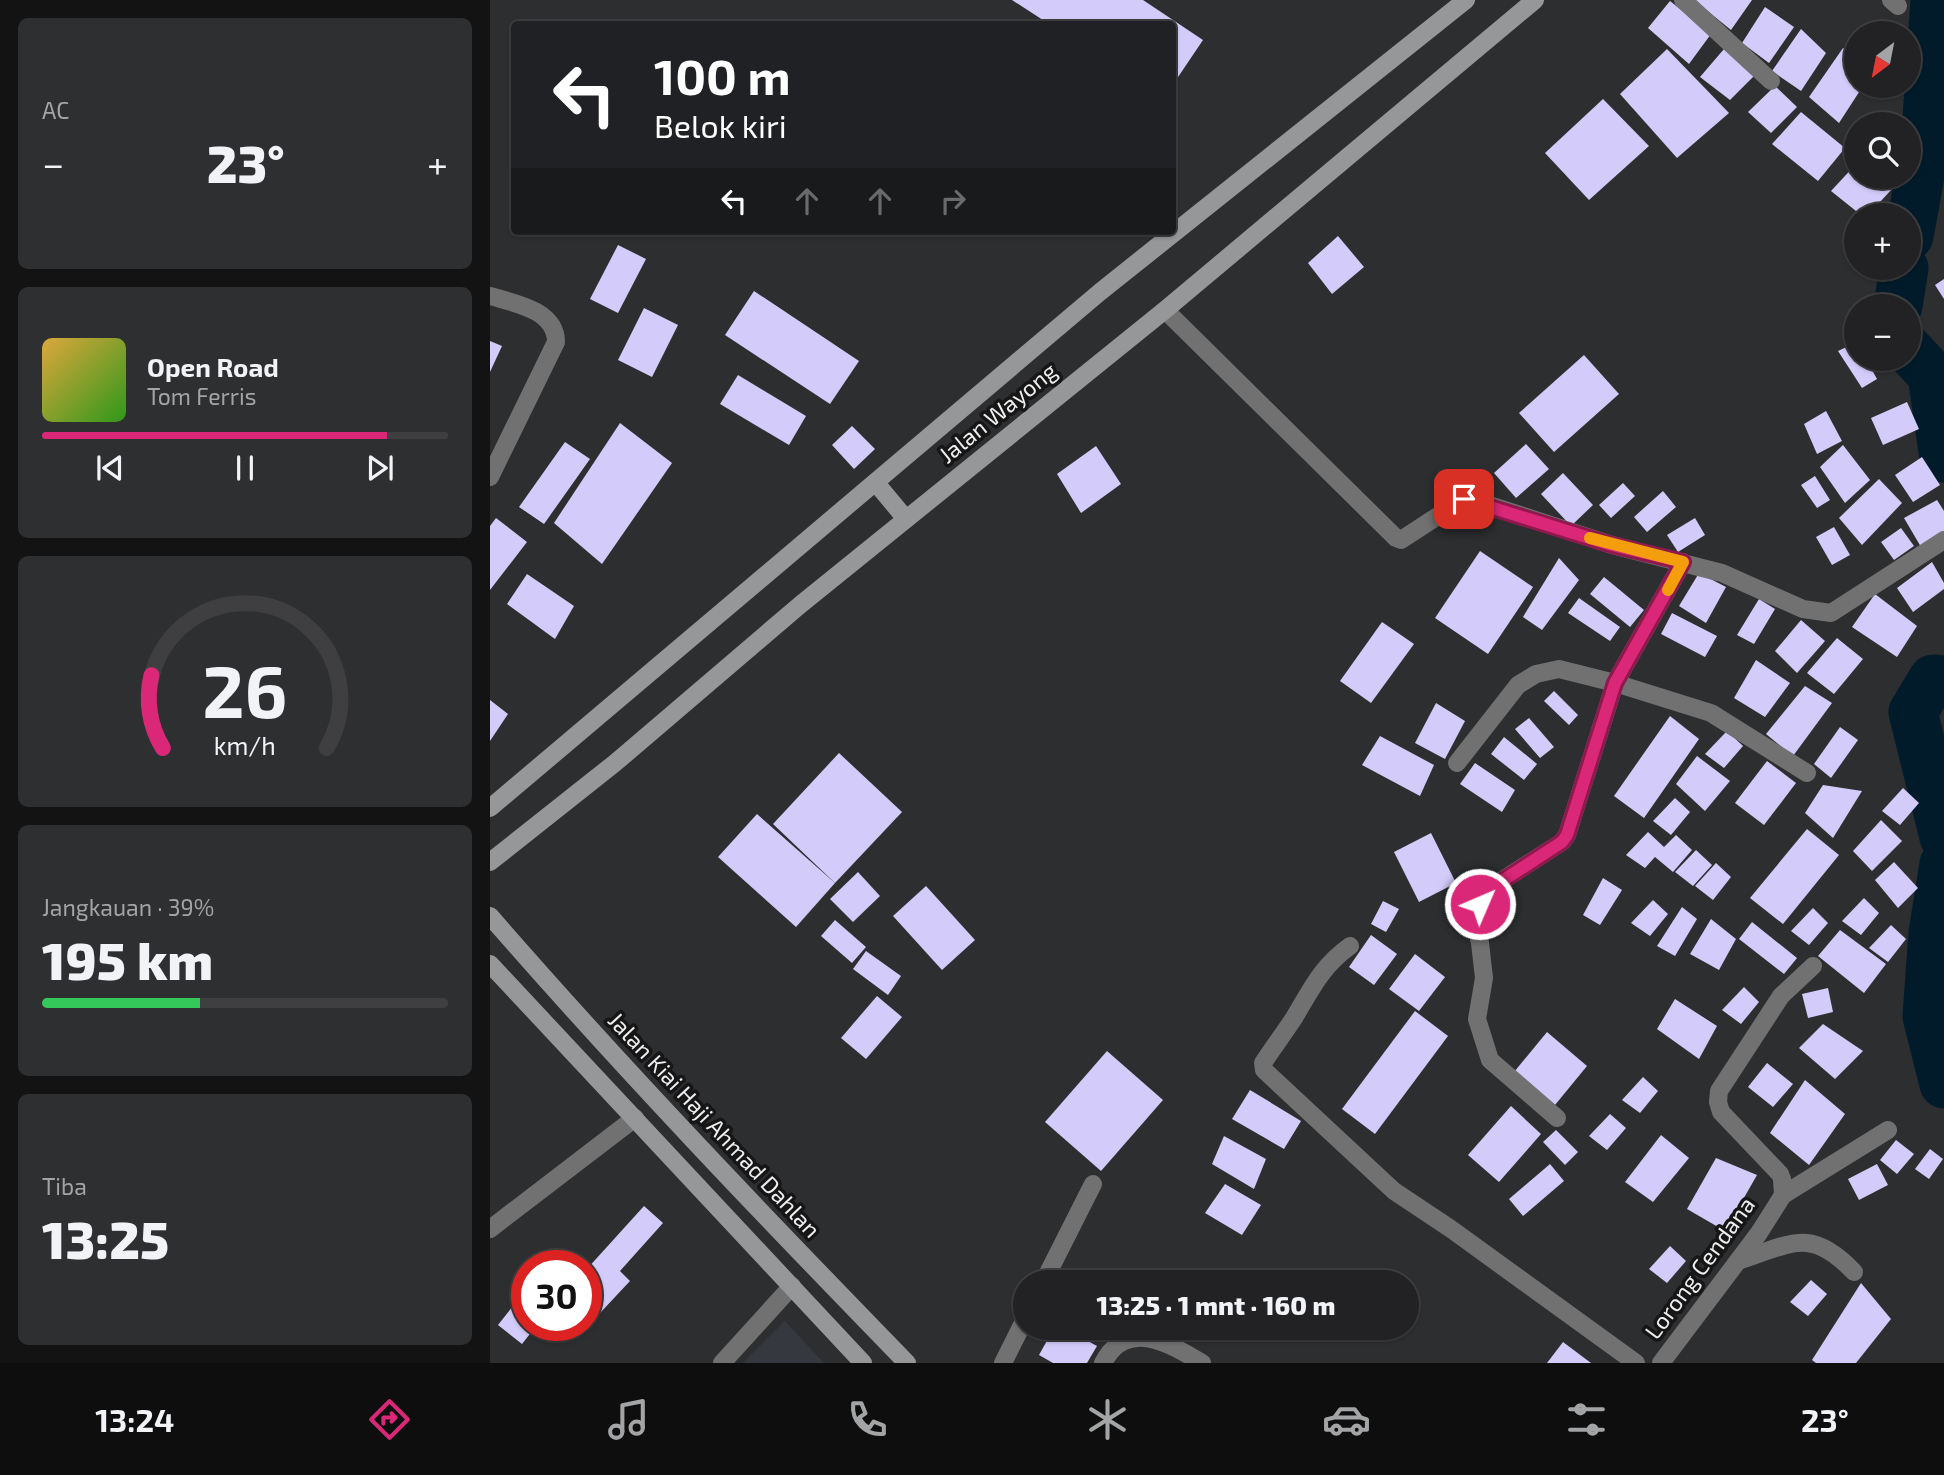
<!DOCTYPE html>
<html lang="id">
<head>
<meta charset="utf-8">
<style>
	body { margin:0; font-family:"Exo 2",sans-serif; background:#2e2f31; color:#f1f3f6; height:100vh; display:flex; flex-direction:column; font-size:26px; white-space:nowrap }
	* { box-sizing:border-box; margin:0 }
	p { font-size:23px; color:#a2a4a6 }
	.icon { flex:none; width:38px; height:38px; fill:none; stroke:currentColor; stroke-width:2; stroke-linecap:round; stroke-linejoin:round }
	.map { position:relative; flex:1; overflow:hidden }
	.panel { display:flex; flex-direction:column; gap:18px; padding:18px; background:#131314; width:490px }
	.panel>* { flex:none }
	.hud { position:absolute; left:21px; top:21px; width:665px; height:214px; border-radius:7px; box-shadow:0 2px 5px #0004,0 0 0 2px #3f3f41; background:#202124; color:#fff; overflow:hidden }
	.needle { width:46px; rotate:212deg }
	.tools { position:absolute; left:1354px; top:21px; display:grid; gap:14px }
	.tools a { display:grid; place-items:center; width:77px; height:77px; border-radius:50%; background:#222224; box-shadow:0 2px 5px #0004,0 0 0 2px #3f3f41; font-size:35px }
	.speed { position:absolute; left:21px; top:1250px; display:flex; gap:14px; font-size:35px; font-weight:700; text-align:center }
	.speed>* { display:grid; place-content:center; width:91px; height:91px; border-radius:50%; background:#222224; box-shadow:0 2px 5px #0004,0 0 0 2px #3f3f41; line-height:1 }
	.speed .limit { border:10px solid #d22; background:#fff; color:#111 }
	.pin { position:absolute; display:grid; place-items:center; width:60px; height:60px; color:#fff; margin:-30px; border-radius:14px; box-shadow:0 4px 10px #0006 }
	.me { position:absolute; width:77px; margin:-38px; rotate:45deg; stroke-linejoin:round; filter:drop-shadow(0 0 5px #0008) }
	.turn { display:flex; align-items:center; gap:24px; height:147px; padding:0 28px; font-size:32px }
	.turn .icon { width:91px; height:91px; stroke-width:2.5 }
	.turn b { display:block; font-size:49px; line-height:60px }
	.lanes { display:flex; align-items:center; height:66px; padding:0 28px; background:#0003; justify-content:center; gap:35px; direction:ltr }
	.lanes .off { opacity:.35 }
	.big { font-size:52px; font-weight:800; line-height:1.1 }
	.panel .tile { flex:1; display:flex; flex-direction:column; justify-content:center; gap:10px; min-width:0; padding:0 24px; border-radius:10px; background:#2e2f31 }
	.panel .dial { align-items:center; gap:0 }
	.dial svg { height:182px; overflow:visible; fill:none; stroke:#3f3f41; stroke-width:7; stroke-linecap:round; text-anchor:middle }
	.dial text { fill:#f1f3f6; stroke:none }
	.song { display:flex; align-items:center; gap:21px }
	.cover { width:84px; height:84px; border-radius:10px; background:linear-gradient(135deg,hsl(40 70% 55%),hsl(110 70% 35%)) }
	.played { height:7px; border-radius:4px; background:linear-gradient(90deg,#db2777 85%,#3f3f41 85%) }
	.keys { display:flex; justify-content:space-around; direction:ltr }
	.heat { display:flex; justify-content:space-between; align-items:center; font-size:38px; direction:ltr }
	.charge { height:10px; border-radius:5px; background:linear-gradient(90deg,#34c759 39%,#3f3f41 0) }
	.trip { position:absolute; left:523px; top:1270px; width:406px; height:70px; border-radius:35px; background:#222224; box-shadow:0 2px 5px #0004,0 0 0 2px #3f3f41; font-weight:800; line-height:70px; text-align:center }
	.dock { display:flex; height:112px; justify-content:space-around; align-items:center; background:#0e0e0e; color:#a2a4a6 }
	.dock .icon { width:49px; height:49px }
	.dock .on { color:#db2777 }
	.dock b { font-size:32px; color:#f1f3f6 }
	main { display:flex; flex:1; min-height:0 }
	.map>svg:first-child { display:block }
	.built { fill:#363840 }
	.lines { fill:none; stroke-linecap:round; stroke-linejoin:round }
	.river { stroke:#021b2a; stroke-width:49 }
	.building { fill:#d3cbfa }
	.minor { stroke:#717172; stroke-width:18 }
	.secondary { stroke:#969799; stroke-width:18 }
	.route-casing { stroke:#8e194d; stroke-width:18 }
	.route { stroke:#db2777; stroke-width:12 }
	.slow { stroke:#f59e0b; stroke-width:12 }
	.labels { text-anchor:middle; stroke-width:7; stroke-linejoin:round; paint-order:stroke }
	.street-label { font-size:23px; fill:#eeeef0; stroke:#161617 }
</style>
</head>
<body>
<main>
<section class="panel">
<div class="tile"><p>AC</p>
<div class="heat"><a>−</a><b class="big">23°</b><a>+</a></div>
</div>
<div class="tile">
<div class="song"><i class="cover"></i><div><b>Open Road</b><p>Tom Ferris</p></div></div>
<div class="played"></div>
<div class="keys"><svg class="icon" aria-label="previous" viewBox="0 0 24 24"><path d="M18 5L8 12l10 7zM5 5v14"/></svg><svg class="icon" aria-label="pause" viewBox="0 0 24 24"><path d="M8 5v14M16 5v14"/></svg><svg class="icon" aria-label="next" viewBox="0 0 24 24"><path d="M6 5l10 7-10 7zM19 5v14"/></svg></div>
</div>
<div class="tile dial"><svg viewBox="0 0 100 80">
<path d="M14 69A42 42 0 1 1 86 69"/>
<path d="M14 69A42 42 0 0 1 9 37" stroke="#db2777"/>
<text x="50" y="56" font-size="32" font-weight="700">26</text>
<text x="50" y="72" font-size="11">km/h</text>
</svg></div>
<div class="tile"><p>Jangkauan · 39%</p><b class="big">195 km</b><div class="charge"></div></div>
<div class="tile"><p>Tiba</p><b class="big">13:25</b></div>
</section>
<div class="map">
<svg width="1454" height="1363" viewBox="0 0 1454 1363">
	<rect width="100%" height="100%" fill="#2d2e30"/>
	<path class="built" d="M 295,1321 L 334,1363 L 253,1363 Z"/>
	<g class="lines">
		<g class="river">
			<path d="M 1419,236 L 1435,148 L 1445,0"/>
			<path d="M 1408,306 L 1414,268"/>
			<path d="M 1419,350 L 1442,375 L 1454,458"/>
			<path d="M 1454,680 L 1443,679 L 1423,712 L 1454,837"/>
			<path d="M 1454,864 L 1443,933 L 1437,1016 L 1454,1084"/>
		</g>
	</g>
	<g class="building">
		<path d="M 522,0 L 653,0 L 713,40 L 682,86 L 682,24 L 559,24 Z"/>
		<path d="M 1204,0 L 1262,0 L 1241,30 Z"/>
		<path d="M 1180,1 L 1221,34 L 1199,64 L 1158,28 Z"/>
		<path d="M 1275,7 L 1304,27 L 1279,63 L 1252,43 Z"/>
		<path d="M 1311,29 L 1336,53 L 1311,91 L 1282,71 Z"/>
		<path d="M 1353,48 L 1367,59 L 1367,86 L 1373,86 L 1349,123 L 1319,97 Z"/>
		<path d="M 1177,49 L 1239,113 L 1187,158 L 1130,94 Z"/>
		<path d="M 1234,49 L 1266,74 L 1240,100 L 1210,77 Z"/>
		<path d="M 1285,86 L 1307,107 L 1281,133 L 1258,112 Z"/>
		<path d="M 1113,99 L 1159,146 L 1099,200 L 1055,153 Z"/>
		<path d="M 1311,112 L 1355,148 L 1328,181 L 1282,144 Z"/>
		<path d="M 1367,163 L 1367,177 L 1385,177 L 1402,189 L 1378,215 L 1371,215 L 1341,191 Z"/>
		<path d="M 848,236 L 874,267 L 842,294 L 818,263 Z"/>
		<path d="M 128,245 L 156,259 L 128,313 L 100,299 Z"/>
		<path d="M 1454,279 L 1454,299 L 1445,285 Z"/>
		<path d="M 264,291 L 369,361 L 340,404 L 235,335 Z"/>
		<path d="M 154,308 L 188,325 L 162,377 L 128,360 Z"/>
		<path d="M 0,341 L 12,346 L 0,372 Z"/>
		<path d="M 1367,342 L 1367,359 L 1376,359 L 1387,379 L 1372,388 L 1348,351 Z"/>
		<path d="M 1094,355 L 1129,394 L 1064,452 L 1029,413 Z"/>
		<path d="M 248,375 L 316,416 L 299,445 L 230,404 Z"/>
		<path d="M 1417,402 L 1429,429 L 1393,445 L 1381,418 Z"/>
		<path d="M 1336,411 L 1352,441 L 1327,454 L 1314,424 Z"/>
		<path d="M 130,423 L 182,463 L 112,564 L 64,523 Z"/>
		<path d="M 362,426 L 385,449 L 364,469 L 342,445 Z"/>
		<path d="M 75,442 L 100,459 L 54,524 L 29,507 Z"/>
		<path d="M 1036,444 L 1059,469 L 1026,498 L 1004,473 Z"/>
		<path d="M 1353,445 L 1380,480 L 1355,503 L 1330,467 Z"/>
		<path d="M 606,446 L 631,484 L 591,513 L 567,474 Z"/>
		<path d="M 1432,457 L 1450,485 L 1423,502 L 1405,475 Z"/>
		<path d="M 1073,473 L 1103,505 L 1081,526 L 1051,494 Z"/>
		<path d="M 1325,476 L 1340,500 L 1327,508 L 1311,485 Z"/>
		<path d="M 1389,479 L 1412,503 L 1372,545 L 1349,518 Z"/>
		<path d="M 1133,483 L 1145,496 L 1121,518 L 1109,505 Z"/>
		<path d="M 1173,491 L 1186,507 L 1157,532 L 1144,517 Z"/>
		<path d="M 1447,500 L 1454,511 L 1454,531 L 1431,547 L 1414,518 Z"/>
		<path d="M 6,518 L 37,542 L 0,590 L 0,526 Z"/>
		<path d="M 1205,518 L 1215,535 L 1188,552 L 1177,535 Z"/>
		<path d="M 1344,527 L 1360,555 L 1342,565 L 1326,537 Z"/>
		<path d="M 1411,528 L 1424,546 L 1404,560 L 1391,542 Z"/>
		<path d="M 990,551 L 1043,587 L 998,654 L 945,618 Z"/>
		<path d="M 1069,558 L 1089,580 L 1052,630 L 1033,617 Z"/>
		<path d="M 1442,562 L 1454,583 L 1454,589 L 1423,612 L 1407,588 Z"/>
		<path d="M 1209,573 L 1236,587 L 1216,623 L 1189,606 Z"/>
		<path d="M 37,574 L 84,606 L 65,639 L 17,604 Z"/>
		<path d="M 1114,577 L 1154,610 L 1140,627 L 1100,594 Z"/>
		<path d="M 1385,594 L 1427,626 L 1407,657 L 1362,627 Z"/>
		<path d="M 1089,598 L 1130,627 L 1120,641 L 1078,613 Z"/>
		<path d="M 1269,599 L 1285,609 L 1264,644 L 1247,635 Z"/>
		<path d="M 1182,613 L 1227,636 L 1215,657 L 1171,634 Z"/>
		<path d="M 1311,620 L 1335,641 L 1307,673 L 1285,651 Z"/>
		<path d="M 892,622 L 924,644 L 881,703 L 850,681 Z"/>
		<path d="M 1347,638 L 1373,659 L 1344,694 L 1317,673 Z"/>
		<path d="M 1266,660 L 1300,683 L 1275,717 L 1244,698 Z"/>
		<path d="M 1315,686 L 1342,703 L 1303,756 L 1276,734 Z"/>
		<path d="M 1064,691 L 1088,715 L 1079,725 L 1054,701 Z"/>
		<path d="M 0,700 L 18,714 L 0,741 Z"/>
		<path d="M 946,703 L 975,721 L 955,759 L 925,743 Z"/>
		<path d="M 1180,716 L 1209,739 L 1154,818 L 1124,796 Z"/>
		<path d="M 1039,718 L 1064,747 L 1050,758 L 1025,729 Z"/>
		<path d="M 1350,727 L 1368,740 L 1341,778 L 1324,764 Z"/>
		<path d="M 1237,731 L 1253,746 L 1234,768 L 1215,754 Z"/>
		<path d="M 890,736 L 944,765 L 930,796 L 872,765 Z"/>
		<path d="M 1014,737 L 1047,764 L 1034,780 L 1001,754 Z"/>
		<path d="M 349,753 L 412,812 L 345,883 L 283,824 Z"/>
		<path d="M 1207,756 L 1240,781 L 1215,811 L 1186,784 Z"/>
		<path d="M 1277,761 L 1306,783 L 1274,825 L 1245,803 Z"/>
		<path d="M 985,763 L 1025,790 L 1012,812 L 970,784 Z"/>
		<path d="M 1333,785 L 1372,791 L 1343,838 L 1315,813 Z"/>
		<path d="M 1413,788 L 1429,803 L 1410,825 L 1392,811 Z"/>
		<path d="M 1185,798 L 1200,812 L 1181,835 L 1163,821 Z"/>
		<path d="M 267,814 L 345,883 L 306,927 L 228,857 Z"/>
		<path d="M 1391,820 L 1412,841 L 1382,871 L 1363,851 Z"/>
		<path d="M 1317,829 L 1349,855 L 1293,924 L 1260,898 Z"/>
		<path d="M 1158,832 L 1174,847 L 1186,835 L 1202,850 L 1183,872 L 1165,857 L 1155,868 L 1136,855 Z"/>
		<path d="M 941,833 L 966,883 L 929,902 L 904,852 Z"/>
		<path d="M 1206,850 L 1222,865 L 1203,886 L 1185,872 Z"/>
		<path d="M 1404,862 L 1428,888 L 1408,908 L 1385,880 Z"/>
		<path d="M 1226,863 L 1241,877 L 1223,900 L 1205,886 Z"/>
		<path d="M 368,872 L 390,896 L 363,922 L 340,899 Z"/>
		<path d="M 1113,878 L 1132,890 L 1110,925 L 1093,915 Z"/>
		<path d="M 436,886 L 485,940 L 452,970 L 403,916 Z"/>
		<path d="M 1374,898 L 1389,913 L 1371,935 L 1352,921 Z"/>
		<path d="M 1163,900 L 1178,914 L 1160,936 L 1141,923 Z"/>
		<path d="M 893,901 L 909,909 L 896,932 L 881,924 Z"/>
		<path d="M 1192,907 L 1207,919 L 1185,956 L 1167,946 Z"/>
		<path d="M 1323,908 L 1338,923 L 1319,945 L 1301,931 Z"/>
		<path d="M 1221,919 L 1246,939 L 1229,970 L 1200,954 Z"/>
		<path d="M 345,920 L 376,947 L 362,963 L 331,936 Z"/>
		<path d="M 1262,922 L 1307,958 L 1294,974 L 1249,939 Z"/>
		<path d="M 1401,925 L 1416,939 L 1398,962 L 1379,948 Z"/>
		<path d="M 1350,930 L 1396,964 L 1374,993 L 1328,956 Z"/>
		<path d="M 881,935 L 907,954 L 884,985 L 859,967 Z"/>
		<path d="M 376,951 L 411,976 L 398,995 L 363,969 Z"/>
		<path d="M 925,954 L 955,977 L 929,1011 L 899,989 Z"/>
		<path d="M 1254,987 L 1269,1002 L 1251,1024 L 1232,1010 Z"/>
		<path d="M 1338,988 L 1343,1012 L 1318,1018 L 1312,994 Z"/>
		<path d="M 387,996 L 412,1017 L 376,1059 L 351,1038 Z"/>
		<path d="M 1185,999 L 1227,1026 L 1209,1059 L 1167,1029 Z"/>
		<path d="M 925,1011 L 958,1036 L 885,1134 L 852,1109 Z"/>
		<path d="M 1333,1024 L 1373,1051 L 1345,1079 L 1309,1048 Z"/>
		<path d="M 1057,1032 L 1097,1066 L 1065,1105 L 1024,1072 Z"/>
		<path d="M 617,1051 L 673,1100 L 611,1171 L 555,1122 Z"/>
		<path d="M 1277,1063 L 1303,1084 L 1283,1107 L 1258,1087 Z"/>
		<path d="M 1153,1077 L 1168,1091 L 1150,1113 L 1132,1100 Z"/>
		<path d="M 1315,1080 L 1355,1114 L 1319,1165 L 1280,1133 Z"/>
		<path d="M 760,1090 L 811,1121 L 794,1149 L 742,1119 Z"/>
		<path d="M 1021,1106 L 1051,1134 L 1009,1182 L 978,1155 Z"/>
		<path d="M 1120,1114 L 1136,1128 L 1117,1150 L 1099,1136 Z"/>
		<path d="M 1066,1130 L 1088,1152 L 1075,1165 L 1053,1142 Z"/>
		<path d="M 1171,1135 L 1199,1158 L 1163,1202 L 1135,1182 Z"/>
		<path d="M 734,1136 L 776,1159 L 764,1189 L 722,1164 Z"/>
		<path d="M 1406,1140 L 1424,1154 L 1407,1174 L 1390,1160 Z"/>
		<path d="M 1440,1149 L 1453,1159 L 1439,1179 L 1425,1169 Z"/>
		<path d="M 1226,1158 L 1267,1175 L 1235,1231 L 1197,1209 Z"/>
		<path d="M 1060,1164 L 1074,1181 L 1033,1216 L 1019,1199 Z"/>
		<path d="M 1387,1164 L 1398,1185 L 1369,1200 L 1358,1179 Z"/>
		<path d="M 735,1184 L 771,1205 L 752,1235 L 715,1213 Z"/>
		<path d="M 154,1206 L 173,1223 L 130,1271 L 140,1281 L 96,1328 L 92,1325 L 96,1325 L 96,1270 Z"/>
		<path d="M 1180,1246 L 1196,1261 L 1177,1283 L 1159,1269 Z"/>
		<path d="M 1321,1280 L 1337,1294 L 1318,1316 L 1300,1302 Z"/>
		<path d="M 1371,1283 L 1401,1319 L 1366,1363 L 1326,1363 L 1322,1360 Z"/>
		<path d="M 37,1288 L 37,1325 L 47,1325 L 32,1344 L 8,1325 Z"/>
		<path d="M 564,1328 L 574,1328 L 607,1346 L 597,1363 L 563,1363 L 549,1355 Z"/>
		<path d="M 604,1328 L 620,1328 L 613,1336 Z"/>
		<path d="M 1073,1342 L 1101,1363 L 1057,1363 Z"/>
	</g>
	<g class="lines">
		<g class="minor">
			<path d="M 1193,0 L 1281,81"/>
			<path d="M 1401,0 L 1408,6"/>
			<path d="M 0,296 C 24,303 66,310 66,342 L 0,477"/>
			<path d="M 675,310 L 906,538 L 911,540 L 974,499 L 984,500 L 1122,545 L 1232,573 L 1313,609 L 1341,613 L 1454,540"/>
			<path d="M 967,763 L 1028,685 L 1046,674 L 1069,669 L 1125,683 L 1221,713 L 1317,773"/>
			<path d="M 860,946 C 831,967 822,988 804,1018 C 794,1033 783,1048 773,1063 L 774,1070 L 904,1191 L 961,1229 L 1146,1363"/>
			<path d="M 1067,1118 L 1000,1060 L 987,1019 L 994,978 L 990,943 L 985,922 L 990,904 L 1008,883 L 1072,842 L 1077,835 L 1125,683 L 1193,562"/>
			<path d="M 1293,1195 L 1398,1130"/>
			<path d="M 0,1229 L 145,1118"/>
			<path d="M 1248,1261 C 1301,1244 1320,1226 1364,1272"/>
			<path d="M 553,1283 L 603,1184"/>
			<path d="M 232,1363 L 302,1286"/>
			<path d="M 513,1363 L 536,1317"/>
			<path d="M 613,1363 C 637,1318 679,1343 712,1363"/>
			<path d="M 1171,1363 L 1269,1233 L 1293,1195 L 1292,1179 L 1290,1174 L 1231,1112 L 1228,1102 L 1229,1091 L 1291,996 L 1323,966"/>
		</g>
		<g class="secondary">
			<path d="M 386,483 L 416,519"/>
			<path d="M 0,808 L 610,292 L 976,0"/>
			<path d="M 0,862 L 125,763 L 310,605 L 675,310 L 1045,0"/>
			<path d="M 0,916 C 134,1070 275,1217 417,1363"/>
			<path d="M 0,964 L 373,1363"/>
		</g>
	</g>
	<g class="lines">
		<defs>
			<path id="route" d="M 974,499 L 1122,545 L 1193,562 L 1125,683 L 1077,835 L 1072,842 L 1009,883 L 990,904"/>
		</defs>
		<use href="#route" class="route-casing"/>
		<use href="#route" class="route"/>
		<path class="slow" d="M 1100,538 L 1193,562 L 1178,590"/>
	</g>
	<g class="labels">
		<g class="street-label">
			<text transform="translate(508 413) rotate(-39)" y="8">Jalan Wayong</text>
			<text transform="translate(224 1125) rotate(47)" y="8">Jalan Kiai Haji Ahmad Dahlan</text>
			<text transform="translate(1210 1268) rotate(-54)" y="8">Lorong Cendana</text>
		</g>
	</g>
</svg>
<div class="tools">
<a><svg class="needle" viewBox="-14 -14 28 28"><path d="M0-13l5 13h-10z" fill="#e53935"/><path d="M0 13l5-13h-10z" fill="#a2a4a6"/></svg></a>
<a><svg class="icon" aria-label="search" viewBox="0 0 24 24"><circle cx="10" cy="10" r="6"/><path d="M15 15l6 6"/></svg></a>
<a>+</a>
<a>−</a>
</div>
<div class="speed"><div class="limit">30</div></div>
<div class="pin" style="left:974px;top:499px;background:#d93025"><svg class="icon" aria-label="arrive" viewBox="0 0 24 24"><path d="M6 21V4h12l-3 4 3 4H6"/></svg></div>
<svg class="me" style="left:990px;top:904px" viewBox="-20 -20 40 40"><circle r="17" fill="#db2777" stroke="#fff" stroke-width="3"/><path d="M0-11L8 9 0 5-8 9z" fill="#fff"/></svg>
<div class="trip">13:25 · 1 mnt · 160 m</div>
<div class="hud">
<div class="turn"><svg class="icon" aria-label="left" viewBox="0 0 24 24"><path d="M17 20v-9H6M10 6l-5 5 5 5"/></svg><div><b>100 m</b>Belok kiri</div></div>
<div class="lanes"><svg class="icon" aria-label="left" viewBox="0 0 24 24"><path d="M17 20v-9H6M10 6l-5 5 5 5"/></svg><svg class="icon off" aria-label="ahead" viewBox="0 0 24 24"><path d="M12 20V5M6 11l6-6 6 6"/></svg><svg class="icon off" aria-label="ahead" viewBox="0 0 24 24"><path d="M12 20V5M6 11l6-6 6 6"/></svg><svg class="icon off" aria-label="right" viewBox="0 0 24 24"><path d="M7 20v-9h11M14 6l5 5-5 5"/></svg></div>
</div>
</div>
</main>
<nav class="dock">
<b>13:24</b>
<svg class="icon on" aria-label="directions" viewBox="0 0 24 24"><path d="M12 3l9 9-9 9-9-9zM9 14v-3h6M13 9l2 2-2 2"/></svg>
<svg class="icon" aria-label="music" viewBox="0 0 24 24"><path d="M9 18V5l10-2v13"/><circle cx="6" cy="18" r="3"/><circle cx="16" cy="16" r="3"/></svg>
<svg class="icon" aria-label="phone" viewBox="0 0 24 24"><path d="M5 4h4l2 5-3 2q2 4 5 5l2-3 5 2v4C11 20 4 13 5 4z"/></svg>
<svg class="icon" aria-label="climate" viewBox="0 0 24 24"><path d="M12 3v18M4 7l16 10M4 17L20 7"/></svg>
<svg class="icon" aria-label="car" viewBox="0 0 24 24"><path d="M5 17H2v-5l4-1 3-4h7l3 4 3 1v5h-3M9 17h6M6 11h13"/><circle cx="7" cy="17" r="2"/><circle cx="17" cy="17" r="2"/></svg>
<svg class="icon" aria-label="filters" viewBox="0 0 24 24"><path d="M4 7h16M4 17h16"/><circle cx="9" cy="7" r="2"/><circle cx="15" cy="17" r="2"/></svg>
<b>23°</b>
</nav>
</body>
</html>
